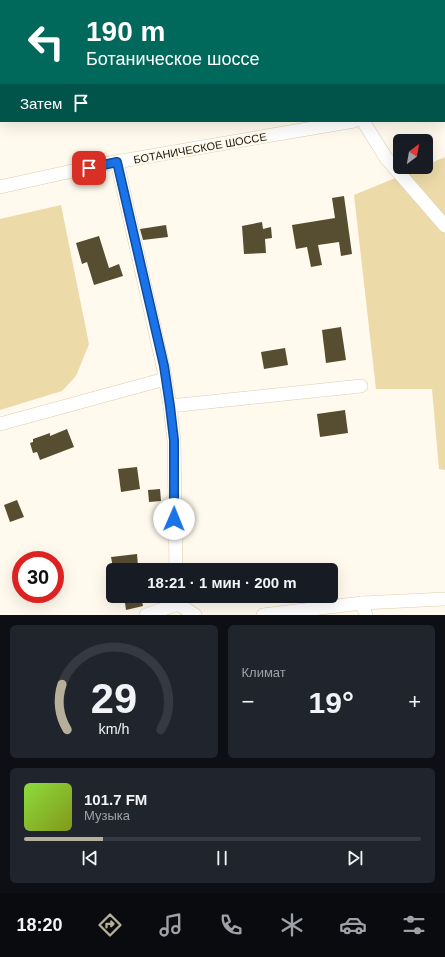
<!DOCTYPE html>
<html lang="ru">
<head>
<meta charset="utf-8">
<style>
	body { margin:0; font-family:Helvetica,sans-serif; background:#20242c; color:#f1f3f6; height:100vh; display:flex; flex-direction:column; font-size:15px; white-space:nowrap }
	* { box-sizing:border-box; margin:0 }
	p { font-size:13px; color:#9ea1a6 }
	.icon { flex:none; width:22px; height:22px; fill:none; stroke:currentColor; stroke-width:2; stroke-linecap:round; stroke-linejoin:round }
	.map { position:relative; height:615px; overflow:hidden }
	.details { display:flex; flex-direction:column; gap:10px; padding:10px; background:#0d0f14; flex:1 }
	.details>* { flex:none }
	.top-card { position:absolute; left:0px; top:0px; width:445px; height:122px; box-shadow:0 4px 16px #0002; background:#00695c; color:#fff; overflow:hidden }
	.needle { width:26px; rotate:31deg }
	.buttons { position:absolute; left:393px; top:134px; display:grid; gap:8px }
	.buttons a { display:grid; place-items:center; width:40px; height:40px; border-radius:6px; background:#171b24; box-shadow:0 4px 16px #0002; font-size:20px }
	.speed { position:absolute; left:12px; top:551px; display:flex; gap:8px; font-size:20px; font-weight:700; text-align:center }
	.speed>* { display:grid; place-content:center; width:52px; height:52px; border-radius:50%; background:#171b24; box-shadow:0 4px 16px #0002; line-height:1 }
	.speed .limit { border:6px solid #d22; background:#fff; color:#111 }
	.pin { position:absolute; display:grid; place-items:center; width:34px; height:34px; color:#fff; margin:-17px; border-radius:8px; box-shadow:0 2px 6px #0006 }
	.me { position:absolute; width:44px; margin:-22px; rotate:1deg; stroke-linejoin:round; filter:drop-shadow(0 0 3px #0008) }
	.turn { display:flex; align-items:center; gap:14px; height:84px; padding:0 20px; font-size:18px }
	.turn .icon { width:52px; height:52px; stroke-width:2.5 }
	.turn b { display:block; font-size:28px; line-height:34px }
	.then { display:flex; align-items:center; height:38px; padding:0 20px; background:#0003; gap:8px; font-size:15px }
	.big { font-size:30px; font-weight:600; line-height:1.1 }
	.details .tile { flex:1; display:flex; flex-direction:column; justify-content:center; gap:6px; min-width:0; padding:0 14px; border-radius:6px; background:#20242c }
	.details .dial { align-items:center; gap:0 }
	.dial svg { height:104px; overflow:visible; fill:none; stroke:#363941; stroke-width:7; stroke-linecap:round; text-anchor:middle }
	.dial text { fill:#f1f3f6; stroke:none }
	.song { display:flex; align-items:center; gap:12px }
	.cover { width:48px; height:48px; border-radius:6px; background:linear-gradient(135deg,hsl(90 70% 55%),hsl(70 70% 35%)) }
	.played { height:4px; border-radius:2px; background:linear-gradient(90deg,#b6af9a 20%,#363941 20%) }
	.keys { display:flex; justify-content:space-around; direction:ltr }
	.heat { display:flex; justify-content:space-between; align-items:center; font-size:22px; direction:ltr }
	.details .tiles { flex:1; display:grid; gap:10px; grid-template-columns:1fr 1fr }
	.tile:last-child { grid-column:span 2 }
	.trip { position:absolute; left:106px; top:563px; width:232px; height:40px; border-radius:6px; background:#171b24; box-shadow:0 4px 16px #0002; font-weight:600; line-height:40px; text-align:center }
	.tabs { display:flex; height:64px; justify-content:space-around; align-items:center; background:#090b0e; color:#9ea1a6 }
	.tabs .icon { width:28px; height:28px }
	.tabs .selected { color:#b6af9a }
	.tabs b { font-size:18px; color:#f1f3f6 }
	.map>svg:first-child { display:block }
	.green { fill:#ecdaa8 }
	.building { fill:#574d31 }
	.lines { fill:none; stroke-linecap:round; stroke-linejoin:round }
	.minor-casing { stroke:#daceae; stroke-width:14 }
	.minor { stroke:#fff; stroke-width:13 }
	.route-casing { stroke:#114b97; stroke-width:10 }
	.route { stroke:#1a73e8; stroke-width:7 }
	.labels { text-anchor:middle; stroke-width:4; stroke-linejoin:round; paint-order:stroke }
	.street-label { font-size:11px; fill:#1c180c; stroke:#fffaed }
</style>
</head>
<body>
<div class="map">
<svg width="445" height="615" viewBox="0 0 445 615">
	<rect width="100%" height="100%" fill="#fffaed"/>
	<g class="green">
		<path d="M 445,157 L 445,470 L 439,469 L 432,389 L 376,389 L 354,195 L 422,167 L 426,167 L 426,165 Z"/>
		<path d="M 61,205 L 89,344 L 76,376 L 62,391 L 0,410 L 0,219 Z"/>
	</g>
	<g class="building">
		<path d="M 344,196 L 352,254 L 341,256 L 339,242 L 318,245 L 322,265 L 311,267 L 307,247 L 296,249 L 292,225 L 335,218 L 332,198 Z"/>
		<path d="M 262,222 L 263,229 L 271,227 L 272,238 L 265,239 L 266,253 L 244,254 L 242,226 Z"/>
		<path d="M 166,225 L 168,237 L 143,240 L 140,229 Z"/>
		<path d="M 99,236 L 109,268 L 119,264 L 123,276 L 94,285 L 87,262 L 82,264 L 76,243 Z"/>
		<path d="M 341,327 L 346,360 L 326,363 L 322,330 Z"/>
		<path d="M 285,348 L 288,365 L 264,369 L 261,352 Z"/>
		<path d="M 345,410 L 348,433 L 320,437 L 317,414 Z"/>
		<path d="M 67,429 L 74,447 L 40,460 L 37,452 L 33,453 L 30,443 L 33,442 L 33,439 L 50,433 L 50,436 Z"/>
		<path d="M 137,467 L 140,489 L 121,492 L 118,469 Z"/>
		<path d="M 160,489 L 161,501 L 149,502 L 148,490 Z"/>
		<path d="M 17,500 L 24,517 L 10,522 L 4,505 Z"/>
		<path d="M 137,554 L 138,566 L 113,568 L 111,557 Z"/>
		<path d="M 124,596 L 141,596 L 143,606 L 126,610 Z"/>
	</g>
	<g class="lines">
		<defs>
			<g id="minor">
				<path d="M 444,101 L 445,101"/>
				<path d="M 363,121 L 386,158 L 445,226"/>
				<path d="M 117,162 L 163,366 L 170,406 L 174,440 L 176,570"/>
				<path d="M 0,187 L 104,164 L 354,121"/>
				<path d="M 170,406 L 361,386"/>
				<path d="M 0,424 L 165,379"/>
				<path d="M 362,603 L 366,615"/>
				<path d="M 178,604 L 195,615"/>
				<path d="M 146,615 L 178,604"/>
				<path d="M 263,615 L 362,603 L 445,599"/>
			</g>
		</defs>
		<use href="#minor" class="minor-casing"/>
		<use href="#minor" class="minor"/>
	</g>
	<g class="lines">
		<defs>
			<path id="route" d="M 89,168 L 117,162 L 164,366 L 170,406 L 174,440 L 174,519"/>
		</defs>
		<use href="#route" class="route-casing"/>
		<use href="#route" class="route"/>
	</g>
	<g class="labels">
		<g class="street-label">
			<text transform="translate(200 148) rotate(-10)" y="4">БОТАНИЧЕСКОЕ ШОССЕ</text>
		</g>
	</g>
</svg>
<div class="buttons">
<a><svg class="needle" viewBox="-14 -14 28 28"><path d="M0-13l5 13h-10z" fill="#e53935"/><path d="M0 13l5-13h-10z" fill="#9ea1a6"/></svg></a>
</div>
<div class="speed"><div class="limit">30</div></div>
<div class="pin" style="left:89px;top:168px;background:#d93025"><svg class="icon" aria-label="arrive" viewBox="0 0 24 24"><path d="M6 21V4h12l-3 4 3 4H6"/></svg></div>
<svg class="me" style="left:174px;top:519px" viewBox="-20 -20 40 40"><circle r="19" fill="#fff"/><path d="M0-13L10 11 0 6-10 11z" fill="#1a73e8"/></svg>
<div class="trip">18:21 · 1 мин · 200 m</div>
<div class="top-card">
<div class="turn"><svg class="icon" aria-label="left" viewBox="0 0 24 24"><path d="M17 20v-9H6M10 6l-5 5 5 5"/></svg><div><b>190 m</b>Ботаническое шоссе</div></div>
<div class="then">Затем<svg class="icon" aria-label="arrive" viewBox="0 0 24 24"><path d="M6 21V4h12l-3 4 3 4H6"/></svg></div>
</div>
</div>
<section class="details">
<div class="tiles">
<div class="tile dial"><svg viewBox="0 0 100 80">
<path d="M14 69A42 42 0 1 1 86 69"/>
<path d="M14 69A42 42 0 0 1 10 34" stroke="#b6af9a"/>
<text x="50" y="56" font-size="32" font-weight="700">29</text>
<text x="50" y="72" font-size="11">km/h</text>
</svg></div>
<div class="tile"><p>Климат</p>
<div class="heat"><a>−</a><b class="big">19°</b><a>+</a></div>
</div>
<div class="tile">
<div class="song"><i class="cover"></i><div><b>101.7 FM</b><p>Музыка</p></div></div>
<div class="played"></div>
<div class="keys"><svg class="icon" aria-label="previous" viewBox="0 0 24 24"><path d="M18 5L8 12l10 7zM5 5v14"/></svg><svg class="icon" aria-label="pause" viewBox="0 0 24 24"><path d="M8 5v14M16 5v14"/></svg><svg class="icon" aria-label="next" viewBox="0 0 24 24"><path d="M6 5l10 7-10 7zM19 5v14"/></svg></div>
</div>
</div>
</section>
<nav class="tabs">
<b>18:20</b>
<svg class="icon selected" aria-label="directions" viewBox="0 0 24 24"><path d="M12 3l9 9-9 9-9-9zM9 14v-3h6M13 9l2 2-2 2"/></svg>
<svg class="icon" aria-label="music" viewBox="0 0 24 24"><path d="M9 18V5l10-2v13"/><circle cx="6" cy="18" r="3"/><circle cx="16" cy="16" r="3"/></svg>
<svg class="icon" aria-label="phone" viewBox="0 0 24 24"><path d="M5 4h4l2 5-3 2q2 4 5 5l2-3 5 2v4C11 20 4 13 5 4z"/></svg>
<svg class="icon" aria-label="climate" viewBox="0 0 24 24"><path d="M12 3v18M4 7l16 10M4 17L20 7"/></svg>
<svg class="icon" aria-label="car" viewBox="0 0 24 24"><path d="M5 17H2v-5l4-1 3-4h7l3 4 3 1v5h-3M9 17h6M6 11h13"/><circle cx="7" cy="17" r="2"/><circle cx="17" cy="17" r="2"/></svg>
<svg class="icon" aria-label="filters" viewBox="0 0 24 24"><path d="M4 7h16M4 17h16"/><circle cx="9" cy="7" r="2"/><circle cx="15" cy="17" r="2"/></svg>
</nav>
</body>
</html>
